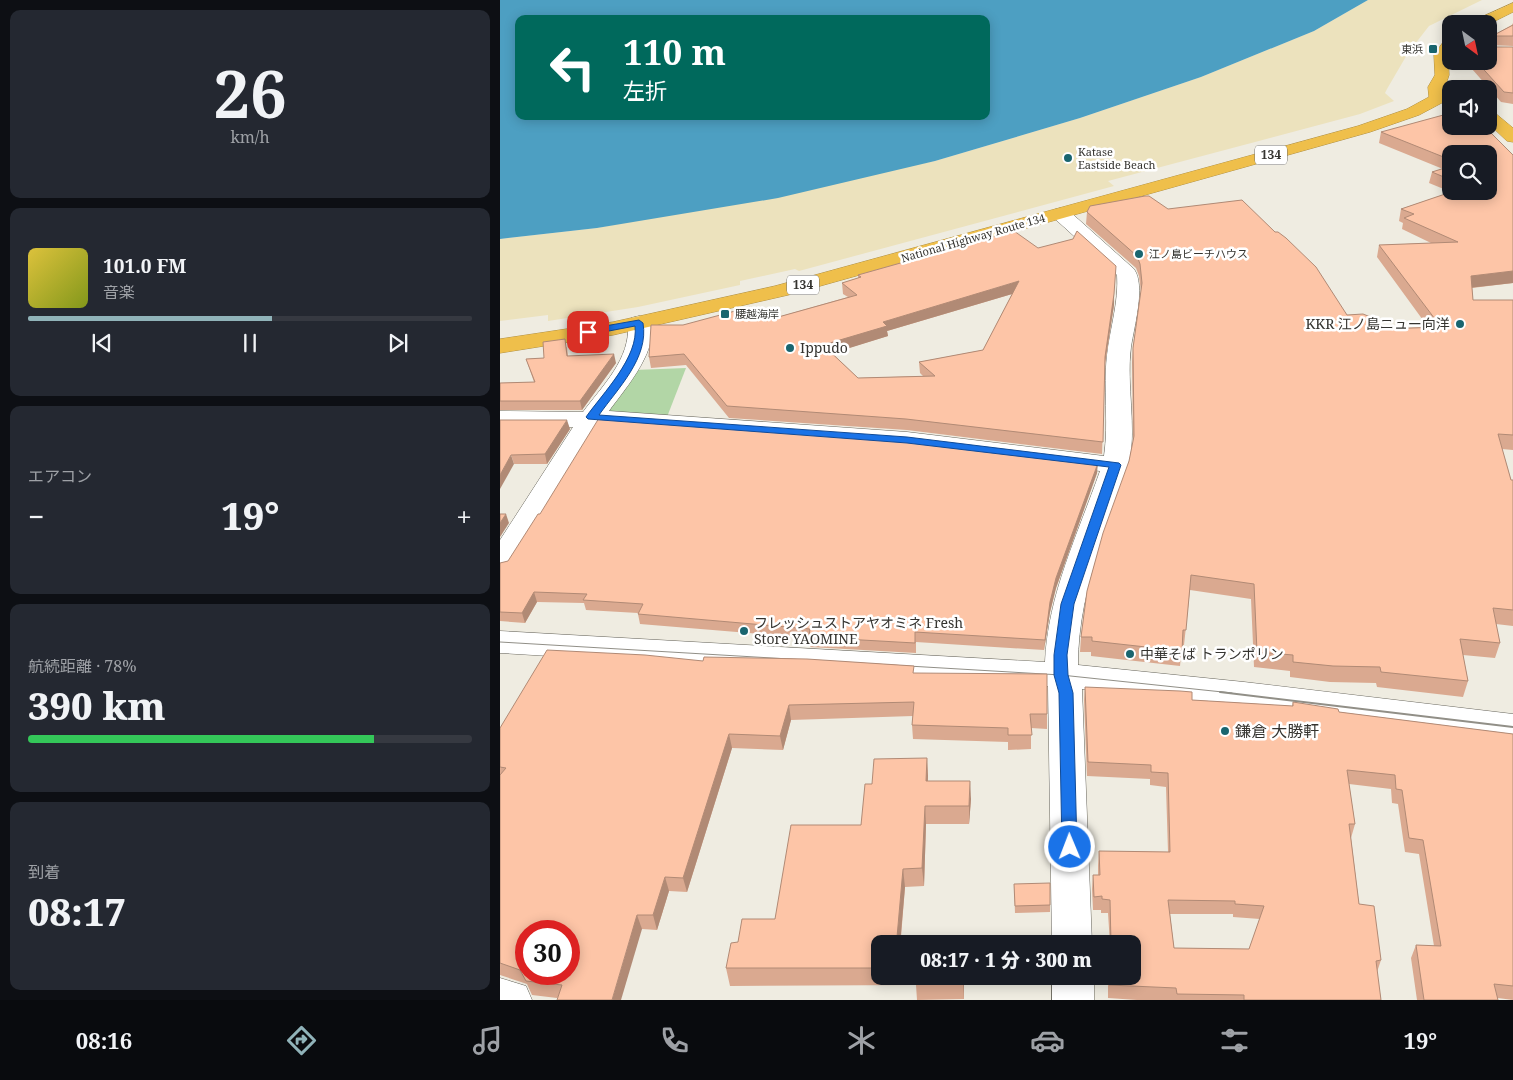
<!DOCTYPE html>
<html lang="ja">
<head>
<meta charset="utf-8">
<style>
	body { margin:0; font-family:"Noto Serif","Noto Sans JP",serif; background:#242831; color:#f1f3f6; height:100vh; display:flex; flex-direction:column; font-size:19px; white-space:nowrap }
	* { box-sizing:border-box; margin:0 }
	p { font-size:16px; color:#9ea1a6 }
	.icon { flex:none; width:28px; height:28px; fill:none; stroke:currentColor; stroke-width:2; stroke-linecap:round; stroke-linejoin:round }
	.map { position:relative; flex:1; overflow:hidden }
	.sheet { display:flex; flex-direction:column; gap:10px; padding:10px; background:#0d0f14; width:500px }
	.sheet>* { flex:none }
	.banner { position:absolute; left:15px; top:15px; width:475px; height:105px; border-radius:10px; box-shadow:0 2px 12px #0003; background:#00695c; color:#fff; overflow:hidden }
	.needle { width:32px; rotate:147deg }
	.tools { position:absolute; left:942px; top:15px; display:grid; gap:10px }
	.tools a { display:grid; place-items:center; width:55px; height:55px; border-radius:10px; background:#171b24; box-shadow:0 2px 12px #0003; font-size:25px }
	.speed { position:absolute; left:15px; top:920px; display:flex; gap:10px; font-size:25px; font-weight:700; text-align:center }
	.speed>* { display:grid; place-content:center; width:65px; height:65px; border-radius:50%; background:#171b24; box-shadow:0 2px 12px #0003; line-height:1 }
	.speed .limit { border:8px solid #d22; background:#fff; color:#111 }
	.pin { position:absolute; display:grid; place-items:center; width:42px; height:42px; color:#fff; margin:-21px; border-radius:10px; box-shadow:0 2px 8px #0006 }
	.me { position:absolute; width:55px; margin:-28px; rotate:359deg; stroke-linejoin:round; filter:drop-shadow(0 0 4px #0008) }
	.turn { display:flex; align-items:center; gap:18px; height:105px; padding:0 25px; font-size:22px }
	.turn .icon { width:65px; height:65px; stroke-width:2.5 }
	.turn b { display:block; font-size:35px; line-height:42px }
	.big { font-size:38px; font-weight:800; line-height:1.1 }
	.sheet .widget { flex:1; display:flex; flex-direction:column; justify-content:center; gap:8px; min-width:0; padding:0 18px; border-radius:10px; background:#242831 }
	.sheet .dial { align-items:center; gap:0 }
	.dial b { font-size:65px; line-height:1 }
	.song { display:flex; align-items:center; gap:15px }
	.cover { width:60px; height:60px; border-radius:8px; background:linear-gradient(135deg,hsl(50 70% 55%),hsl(70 70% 35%)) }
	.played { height:5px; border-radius:2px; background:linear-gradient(90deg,#90b3b9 55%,#363941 55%) }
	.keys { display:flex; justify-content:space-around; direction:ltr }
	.heat { display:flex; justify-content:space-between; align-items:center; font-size:28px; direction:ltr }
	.charge { height:8px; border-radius:4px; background:linear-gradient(90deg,#34c759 78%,#363941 0) }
	.trip { position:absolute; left:371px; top:935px; width:270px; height:50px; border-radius:10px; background:#171b24; box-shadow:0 2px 12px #0003; font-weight:800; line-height:50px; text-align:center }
	.dock { display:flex; height:80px; justify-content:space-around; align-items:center; background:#090b0e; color:#9ea1a6 }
	.dock .icon { width:35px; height:35px }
	.dock .selected { color:#90b3b9 }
	.dock b { font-size:22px; color:#f1f3f6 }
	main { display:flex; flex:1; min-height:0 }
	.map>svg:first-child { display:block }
	.green { fill:#b2d6a6 }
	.sand { fill:#ece2bd }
	.water { fill:#4d9fc2; fill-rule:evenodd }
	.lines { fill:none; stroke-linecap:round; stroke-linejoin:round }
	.minor-casing { stroke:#66645b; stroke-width:1 }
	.highway-casing { stroke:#ae8e42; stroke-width:1 }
	.minor { fill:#fff; fill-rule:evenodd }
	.highway { fill:#efbf4b; fill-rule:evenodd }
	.tram-far1 { stroke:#918f87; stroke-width:1 }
	.tram { stroke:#918f87; stroke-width:2 }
	.wall { fill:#daa990; fill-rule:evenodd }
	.shaded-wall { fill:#b18a75 }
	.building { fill:#fdc5a7; stroke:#b18a75; fill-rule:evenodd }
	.route { fill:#1a73e8; stroke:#114b97 }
	.poi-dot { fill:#19656f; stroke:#fff; stroke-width:2 }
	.labels { text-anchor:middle; stroke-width:5; stroke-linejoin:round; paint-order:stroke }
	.far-poi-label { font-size:11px; fill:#353430; stroke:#fff; text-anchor:start }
	.far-street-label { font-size:11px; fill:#353430; stroke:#fff }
	.shield { fill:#fff; stroke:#72716e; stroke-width:1 }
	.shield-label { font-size:12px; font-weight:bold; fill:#353430 }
	.poi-label { font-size:14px; fill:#353430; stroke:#fff; text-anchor:start }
	.near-poi-label { font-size:16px; fill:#353430; stroke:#fff; text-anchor:start }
</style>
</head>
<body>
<main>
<section class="sheet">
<div class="widget dial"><b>26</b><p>km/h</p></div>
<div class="widget">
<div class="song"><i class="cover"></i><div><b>101.0 FM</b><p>音楽</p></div></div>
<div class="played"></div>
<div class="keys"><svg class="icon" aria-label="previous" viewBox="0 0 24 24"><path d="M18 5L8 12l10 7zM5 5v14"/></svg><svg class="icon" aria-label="pause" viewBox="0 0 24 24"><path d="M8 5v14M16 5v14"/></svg><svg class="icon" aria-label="next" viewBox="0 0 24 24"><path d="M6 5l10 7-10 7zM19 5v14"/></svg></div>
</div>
<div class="widget"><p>エアコン</p>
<div class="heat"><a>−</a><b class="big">19°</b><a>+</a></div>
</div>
<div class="widget"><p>航続距離 · 78%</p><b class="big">390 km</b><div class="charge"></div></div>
<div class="widget"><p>到着</p><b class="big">08:17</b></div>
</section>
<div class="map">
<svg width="1013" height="1000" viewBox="0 0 1013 1000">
	<rect width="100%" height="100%" fill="#efece1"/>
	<path class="green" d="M 186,368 L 167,417 L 109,414 L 106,411 L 134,370 Z"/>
	<path class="sand" d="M 868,0 L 982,0 L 929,26 L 908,53 L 887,89 L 885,93 L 894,101 L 860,114 L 608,181 L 614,186 L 299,271 L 295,269 L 240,281 L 240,285 L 138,307 L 48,321 L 48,315 L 0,321 L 0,239 L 97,228 L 435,161 L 580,118 L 701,77 L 814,31 Z"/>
	<path class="water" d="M 0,0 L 868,0 L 814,31 L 701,77 L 580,118 L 435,161 L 278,198 L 97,228 L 0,239 ZM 19,19 L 486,19 L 486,116 L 19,116 Z"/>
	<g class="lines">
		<defs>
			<g id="minor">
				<path d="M 561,208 L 568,210 L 634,269 C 646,286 634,327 631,347 C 626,386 637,426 629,464 C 622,492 610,519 600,547 C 587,586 578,624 578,665 L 744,682 L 1013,714 L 1013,740 L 744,706 L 582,689 L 592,944 L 552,944 L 548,686 L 0,653 L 0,631 L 545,662 C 548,594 578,534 600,471 L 407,448 L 100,425 L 10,570 L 0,572 L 0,540 L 73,427 L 0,427 L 0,411 L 83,412 C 102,386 131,359 128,323 L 131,318 L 139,316 L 147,318 C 165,344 124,390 109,411 L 407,432 L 604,456 C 609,422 603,389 607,355 C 610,328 619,302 617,275 L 554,218 L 552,214 L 554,210 Z"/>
				<rect x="552" y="976" width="42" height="24"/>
				<path d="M 0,978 L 26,986 L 32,1000 L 0,1000 Z"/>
			</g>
			<g id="highway">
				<path d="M 1013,3 L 1013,12 L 989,24 L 972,24 L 973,21 Z"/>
				<path d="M 951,37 L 951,50 L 948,55 L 949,75 L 944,90 L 951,87 L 956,89 L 951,89 L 951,98 L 919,115 L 870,132 L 288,295 L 113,335 L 0,353 L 0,339 L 113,322 L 275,286 L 858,126 L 907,109 L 929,97 L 928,87 L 935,75 L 934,55 L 946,38 Z"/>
				<path d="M 989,111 L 995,113 L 1013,128 L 1013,142 L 1007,141 L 989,124 Z"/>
			</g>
		</defs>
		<use href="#minor" class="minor-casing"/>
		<use href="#highway" class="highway-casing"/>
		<use href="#minor" class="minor"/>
		<use href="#highway" class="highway"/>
		<path class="tram-far1" d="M 0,642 L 561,675 L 732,693"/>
		<path class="tram" d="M 720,692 L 1013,727"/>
	</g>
	<g class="wall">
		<path d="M 1013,23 L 1013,46 L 990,45 L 992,36 L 1012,25 Z"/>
		<path d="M 989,46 L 991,47 L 1013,47 L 1013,104 L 1001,102 L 965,61 L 989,61 Z"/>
		<path d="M 881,132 L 1013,155 L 1013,283 L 972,288 L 973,300 L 1013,300 L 1013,450 L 1002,449 L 1011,480 L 1013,480 L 1013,626 L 996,624 L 1000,643 L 995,658 L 963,655 L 968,681 L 963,697 L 877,687 L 876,683 L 830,682 L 790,677 L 790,671 L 754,667 L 751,599 L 690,590 L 684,645 L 682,645 L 680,666 L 591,656 L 591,652 L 580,652 L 581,637 L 629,461 L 633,442 L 632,362 L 633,348 L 641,292 L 639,276 L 636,268 L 586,224 L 587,212 L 668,209 L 847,315 L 883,329 L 928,327 L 877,257 L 879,245 L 931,243 L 902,229 L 903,223 L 899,221 L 901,209 L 951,192 L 929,183 L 932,172 L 943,169 L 879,143 ZM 951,154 L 989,191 L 951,191 Z"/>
		<path d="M 358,275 L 614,305 L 605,365 L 602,454 L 407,430 L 229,418 L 186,365 L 151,368 L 149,357 L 264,321 L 348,297 L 343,294 L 342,283 L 358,278 ZM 512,294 L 483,350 L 419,362 L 420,373 L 423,376 L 358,378 L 332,353 L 388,336 L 387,331 Z"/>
		<path d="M 67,347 L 68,356 L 116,363 L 82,410 L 0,410 L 0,383 L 34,382 L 26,359 L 44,358 Z"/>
		<path d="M 0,420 L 70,429 L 47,464 L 14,464 Z"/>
		<path d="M 597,473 L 556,588 L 550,612 L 544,650 L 416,642 L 416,653 L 310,647 L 309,638 L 140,624 L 138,614 L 138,613 L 86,610 L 84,603 L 37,602 L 25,623 L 0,621 L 0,563 Z"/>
		<path d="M 203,661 L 414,673 L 547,714 L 547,729 L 531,728 L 531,749 L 508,750 L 508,742 L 413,739 L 412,725 L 413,716 L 291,720 L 283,750 L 232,748 L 187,892 L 169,891 L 157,930 L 142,929 L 57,998 L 32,995 L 27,984 L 0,975 L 0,728 Z"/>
		<path d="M 585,687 L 692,700 L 792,706 L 793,702 L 839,712 L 1013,734 L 1013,1000 L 998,998 L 998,1000 L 917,1000 L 911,958 L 916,945 L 934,946 L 919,854 L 905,852 L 898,804 L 892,803 L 891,789 L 849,784 L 855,824 L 851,838 L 859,904 L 881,960 L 877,972 L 881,1000 L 637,1000 L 608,998 L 608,976 L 632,976 L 632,944 L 610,944 L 608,913 L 601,913 L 601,910 L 593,910 L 592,889 L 593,875 L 598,875 L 598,865 L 599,851 L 668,852 L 666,787 L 650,785 L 650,779 L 587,776 L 584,700 ZM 670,914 L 733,914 L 733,917 L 760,919 L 749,949 L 674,948 Z"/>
		<path d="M 427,758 L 428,781 L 471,799 L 469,824 L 426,824 L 424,886 L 405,887 L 401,937 L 380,944 L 380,976 L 464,976 L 464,999 L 417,1000 L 416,985 L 230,986 L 226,968 L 238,942 L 275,919 L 361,825 L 372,784 Z"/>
		<path d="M 514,884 L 550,905 L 550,912 L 515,913 Z"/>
	</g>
	<g class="shaded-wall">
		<path d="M 1013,271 L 1013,283 L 968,288 L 971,276 Z"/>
		<path d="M 519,281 L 519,292 L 387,331 L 388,336 L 324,356 L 323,345 L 383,322 Z"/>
		<path d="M 614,294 L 614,305 L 604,368 L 605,357 Z"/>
		<path d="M 114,354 L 116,363 L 82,410 L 80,401 Z"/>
		<path d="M 67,420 L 70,429 L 47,464 L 45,454 Z"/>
		<path d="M 11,455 L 14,464 L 0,489 L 0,475 Z"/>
		<path d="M 598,463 L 597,473 L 556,588 L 550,612 L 544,650 L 545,640 L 550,602 L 556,578 Z"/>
		<path d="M 6,514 L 9,523 L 0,537 L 0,523 Z"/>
		<path d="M 34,592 L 37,602 L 25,623 L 22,613 Z"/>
		<path d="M 289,705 L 291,720 L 283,750 L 280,736 Z"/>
		<path d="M 229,734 L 232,748 L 187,892 L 183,878 Z"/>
		<path d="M 427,758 L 428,776 L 427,799 L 426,781 Z"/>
		<path d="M 470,781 L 471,799 L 469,824 L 469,806 Z"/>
		<path d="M 425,806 L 426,824 L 424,886 L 422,868 Z"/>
		<path d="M 403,869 L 405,887 L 400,944 L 397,937 Z"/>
		<path d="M 165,877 L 169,891 L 157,930 L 153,915 Z"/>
		<path d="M 137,915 L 142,929 L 121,1000 L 112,1000 Z"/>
		<path d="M 463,976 L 464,976 L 464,999 L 463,981 Z"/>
	</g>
	<g class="building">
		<path d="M 1013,25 L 1013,36 L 992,36 Z"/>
		<path d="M 989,37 L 989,46 L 991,47 L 1013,47 L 1013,93 L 1004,92 L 976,61 L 989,61 Z"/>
		<path d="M 947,114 L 951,114 L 951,126 L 984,126 L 1013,155 L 1013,271 L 971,276 L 973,300 L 1013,300 L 1013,435 L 998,434 L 1011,480 L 1013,480 L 1013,610 L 993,608 L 1000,643 L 960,639 L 968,681 L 881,672 L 880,667 L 833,666 L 793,662 L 793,655 L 757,652 L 754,584 L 691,575 L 686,630 L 683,630 L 682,651 L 592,641 L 592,637 L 581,637 L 587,591 L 603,533 L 629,461 L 634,436 L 633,348 L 642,283 L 640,264 L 637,256 L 587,212 L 590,206 L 645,196 L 649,196 L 668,209 L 742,200 L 775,232 L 778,232 L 786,238 L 816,267 L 847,315 L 863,314 L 878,320 L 883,329 L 941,327 L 879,245 L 958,242 L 904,218 L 914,214 L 901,209 L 954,191 L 989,191 L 989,154 L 951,154 L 951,160 L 881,132 Z"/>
		<path d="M 951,166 L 951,180 L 932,172 Z"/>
		<path d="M 514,231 L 538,248 L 573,239 L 577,231 L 616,266 L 614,294 L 605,357 L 603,442 L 406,419 L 227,406 L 184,354 L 149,357 L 151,325 L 183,325 L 250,307 L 264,321 L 357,295 L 342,283 L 361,277 L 358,275 ZM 519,281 L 483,350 L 419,362 L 435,376 L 358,378 L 323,345 L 387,326 L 383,322 Z"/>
		<path d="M 65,339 L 67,356 L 114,354 L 80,401 L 0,401 L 0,383 L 35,382 L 26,359 L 44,358 L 43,342 Z"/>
		<path d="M 99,418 L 406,441 L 598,463 L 556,578 L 550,602 L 545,640 L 415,632 L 415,643 L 309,637 L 310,629 L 138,614 L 143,604 L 83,600 L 87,594 L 34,592 L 22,613 L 0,612 L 0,563 L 8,561 L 38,514 L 40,514 Z"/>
		<path d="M 0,420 L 67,420 L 45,454 L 11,455 L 0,475 Z"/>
		<path d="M 0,514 L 6,514 L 0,523 Z"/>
		<path d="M 47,650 L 145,655 L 203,661 L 204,657 L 307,659 L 414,666 L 413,673 L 547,674 L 547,714 L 530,714 L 532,735 L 508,735 L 508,728 L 412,725 L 414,702 L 289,705 L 280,736 L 229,734 L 183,878 L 165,877 L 153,915 L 137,915 L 112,1000 L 57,1000 L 62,985 L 26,981 L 20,970 L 0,963 L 0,775 L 6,768 L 0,767 L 0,728 ZM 26,931 L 69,931 L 69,974 L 26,974 Z"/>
		<path d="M 585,687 L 680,691 L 692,692 L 692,700 L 793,706 L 793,702 L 838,709 L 839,712 L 1013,734 L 1013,986 L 994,984 L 998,1000 L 924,1000 L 916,945 L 941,946 L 923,840 L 909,838 L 902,790 L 896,789 L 895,775 L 847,770 L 855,824 L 849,824 L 859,904 L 874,906 L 881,960 L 876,961 L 881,1000 L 744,1000 L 744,995 L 677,994 L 676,988 L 609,985 L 609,976 L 632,976 L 632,944 L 611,944 L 610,900 L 602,899 L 602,896 L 594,897 L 593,875 L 600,875 L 599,851 L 670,852 L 668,773 L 651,772 L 651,765 L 588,762 ZM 668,900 L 735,901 L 735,904 L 764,906 L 749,949 L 674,948 Z"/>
		<path d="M 427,758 L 426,781 L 470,781 L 469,806 L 425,806 L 422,868 L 403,869 L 397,937 L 464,936 L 464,944 L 380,944 L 380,968 L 226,968 L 231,943 L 238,942 L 242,919 L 275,919 L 291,825 L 361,825 L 365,784 L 372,784 L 374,759 Z"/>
		<path d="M 550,883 L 550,905 L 515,906 L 514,884 Z"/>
		<path d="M 416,976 L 463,976 L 463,981 L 416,982 Z"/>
	</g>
	<path class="route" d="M 139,320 L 143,323 C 149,358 118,388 99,415 L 407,437 L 619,463 L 621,465 L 574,604 L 567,655 L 568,675 L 573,693 L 577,847 L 575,852 L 570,854 L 564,852 L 562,847 L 559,693 L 554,675 L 554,655 L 561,604 L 609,467 L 407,443 L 88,419 L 86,417 C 103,393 139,357 135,326 L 88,335 L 83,332 L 88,329 Z"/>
	<g class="poi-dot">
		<rect x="928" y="44" width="10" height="10" rx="2.5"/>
		<circle cx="568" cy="158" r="5"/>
		<circle cx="639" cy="254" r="5"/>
		<rect x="220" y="309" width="10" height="10" rx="2.5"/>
		<circle cx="960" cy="324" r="5"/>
		<circle cx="290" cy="348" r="5"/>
		<circle cx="244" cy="631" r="5"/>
		<circle cx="630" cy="654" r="5"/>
		<circle cx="725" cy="731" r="5"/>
	</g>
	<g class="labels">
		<g class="far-poi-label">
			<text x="923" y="53" text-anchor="end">東浜</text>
			<text x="578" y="156">Katase<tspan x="578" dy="13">Eastside Beach</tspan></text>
			<text x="649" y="258">江ノ島ビーチハウス</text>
			<text x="235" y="318">腰越海岸</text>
		</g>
		<g class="far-street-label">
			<text transform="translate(473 238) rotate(-16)" y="4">National Highway Route 134</text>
		</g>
		<g class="shield">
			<rect x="755" y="145.5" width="32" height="19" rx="4"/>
			<rect x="287" y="275.5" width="32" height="19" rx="4"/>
		</g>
		<g class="shield-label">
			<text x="771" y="159">134</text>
			<text x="303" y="289">134</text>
		</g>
		<g class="poi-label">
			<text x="950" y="329" text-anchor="end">KKR 江ノ島ニュー向洋</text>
			<text x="300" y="353">Ippudo</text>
			<text x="254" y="628">フレッシュストアヤオミネ Fresh<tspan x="254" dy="16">Store YAOMINE</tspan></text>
			<text x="640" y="659">中華そば トランポリン</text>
		</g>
		<g class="near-poi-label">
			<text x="735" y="737">鎌倉 大勝軒</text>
		</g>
	</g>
</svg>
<div class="tools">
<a><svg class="needle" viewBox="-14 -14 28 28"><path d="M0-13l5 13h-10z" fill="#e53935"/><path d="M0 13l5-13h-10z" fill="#9ea1a6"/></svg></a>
<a><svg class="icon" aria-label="sound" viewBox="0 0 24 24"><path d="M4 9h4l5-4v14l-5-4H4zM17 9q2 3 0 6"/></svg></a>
<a><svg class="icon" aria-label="search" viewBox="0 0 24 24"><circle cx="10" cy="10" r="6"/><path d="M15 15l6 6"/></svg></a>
</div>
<div class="speed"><div class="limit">30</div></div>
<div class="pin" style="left:88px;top:332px;background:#d93025"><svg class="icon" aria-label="arrive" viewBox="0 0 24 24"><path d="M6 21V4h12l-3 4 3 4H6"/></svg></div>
<svg class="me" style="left:570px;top:847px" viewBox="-20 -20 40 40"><circle r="17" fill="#1a73e8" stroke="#fff" stroke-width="3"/><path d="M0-11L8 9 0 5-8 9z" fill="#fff"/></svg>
<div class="trip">08:17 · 1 分 · 300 m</div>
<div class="banner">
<div class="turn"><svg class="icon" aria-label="left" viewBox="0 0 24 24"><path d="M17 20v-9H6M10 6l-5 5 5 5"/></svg><div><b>110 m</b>左折</div></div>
</div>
</div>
</main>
<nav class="dock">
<b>08:16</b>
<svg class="icon selected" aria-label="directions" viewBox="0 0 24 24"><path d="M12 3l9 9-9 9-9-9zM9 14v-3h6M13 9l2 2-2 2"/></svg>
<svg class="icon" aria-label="music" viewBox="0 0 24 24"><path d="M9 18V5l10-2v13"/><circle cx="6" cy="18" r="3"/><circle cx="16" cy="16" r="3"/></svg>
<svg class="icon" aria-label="phone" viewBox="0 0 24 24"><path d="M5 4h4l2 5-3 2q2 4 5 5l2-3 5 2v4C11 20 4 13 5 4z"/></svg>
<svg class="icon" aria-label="climate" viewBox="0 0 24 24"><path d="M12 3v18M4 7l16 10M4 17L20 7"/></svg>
<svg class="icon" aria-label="car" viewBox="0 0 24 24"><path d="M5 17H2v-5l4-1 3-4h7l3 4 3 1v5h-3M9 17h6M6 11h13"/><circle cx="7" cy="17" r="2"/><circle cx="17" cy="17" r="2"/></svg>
<svg class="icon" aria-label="filters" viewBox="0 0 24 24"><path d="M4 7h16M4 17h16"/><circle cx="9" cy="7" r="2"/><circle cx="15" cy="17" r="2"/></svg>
<b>19°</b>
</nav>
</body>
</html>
